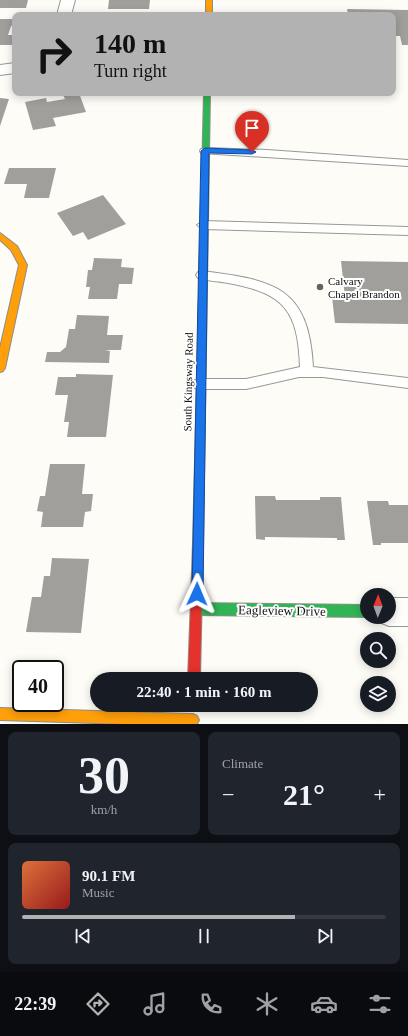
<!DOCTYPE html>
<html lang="en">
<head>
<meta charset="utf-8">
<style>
	body { margin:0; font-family:Georgia,serif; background:#20242c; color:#f1f3f6; height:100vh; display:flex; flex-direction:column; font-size:15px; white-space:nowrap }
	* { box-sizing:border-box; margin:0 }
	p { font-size:13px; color:#9ea1a6 }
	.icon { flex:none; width:22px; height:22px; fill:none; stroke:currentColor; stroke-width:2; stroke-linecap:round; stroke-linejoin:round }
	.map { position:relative; height:724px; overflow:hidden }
	.sheet { display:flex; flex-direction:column; gap:8px; padding:8px; background:#0d0f14; flex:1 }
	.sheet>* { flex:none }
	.hud { position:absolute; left:12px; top:12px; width:384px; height:84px; border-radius:8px; box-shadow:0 2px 10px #0003; background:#b2b2b3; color:#111; overflow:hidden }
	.needle { width:26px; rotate:1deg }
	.tools { position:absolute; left:360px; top:588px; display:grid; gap:8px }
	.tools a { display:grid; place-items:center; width:36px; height:36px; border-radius:50%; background:#171b24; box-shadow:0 2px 10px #0003; font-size:20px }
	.speed { position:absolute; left:12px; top:660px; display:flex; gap:8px; font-size:20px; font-weight:700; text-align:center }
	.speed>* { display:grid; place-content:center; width:52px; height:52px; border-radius:50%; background:#171b24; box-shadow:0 2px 10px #0003; line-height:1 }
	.speed .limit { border:2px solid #111; border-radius:6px; background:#fff; color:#111 }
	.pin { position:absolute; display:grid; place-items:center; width:34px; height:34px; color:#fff; margin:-41px -17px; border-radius:50% 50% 50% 0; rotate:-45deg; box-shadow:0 0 4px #0007 }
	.pin .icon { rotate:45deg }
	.me { position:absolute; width:44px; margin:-22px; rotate:1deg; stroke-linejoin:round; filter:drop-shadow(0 0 3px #0008) }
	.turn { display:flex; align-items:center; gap:14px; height:84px; padding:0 16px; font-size:18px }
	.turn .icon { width:52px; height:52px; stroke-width:2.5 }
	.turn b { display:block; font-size:28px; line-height:34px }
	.big { font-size:30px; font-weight:700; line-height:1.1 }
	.sheet .tile { flex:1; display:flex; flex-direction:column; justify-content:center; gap:6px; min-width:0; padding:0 14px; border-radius:8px; background:#20242c }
	.sheet .dial { align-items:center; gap:0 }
	.dial b { font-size:52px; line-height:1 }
	.song { display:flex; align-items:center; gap:12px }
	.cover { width:48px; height:48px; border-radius:6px; background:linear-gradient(135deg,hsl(20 70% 55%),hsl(0 70% 35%)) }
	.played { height:4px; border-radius:2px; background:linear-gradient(90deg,#b2b2b3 75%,#363941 75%) }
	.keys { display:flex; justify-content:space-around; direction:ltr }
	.heat { display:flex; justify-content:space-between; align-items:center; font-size:22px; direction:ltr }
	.sheet .tiles { flex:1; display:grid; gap:8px; grid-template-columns:1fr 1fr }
	.tile:last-child { grid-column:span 2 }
	.trip { position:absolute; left:90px; top:672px; width:228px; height:40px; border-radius:20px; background:#171b24; box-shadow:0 2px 10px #0003; font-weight:700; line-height:40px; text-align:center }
	.tab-bar { display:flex; height:64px; justify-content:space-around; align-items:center; background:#090b0e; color:#9ea1a6 }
	.tab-bar .icon { width:28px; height:28px }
	.tab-bar .active { color:#b2b2b3 }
	.tab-bar b { font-size:18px; color:#f1f3f6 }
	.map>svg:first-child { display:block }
	.building { fill:#a19f9c }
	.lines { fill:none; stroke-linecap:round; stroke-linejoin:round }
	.lane-casing { stroke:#979795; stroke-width:2 }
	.street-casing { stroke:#979795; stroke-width:2 }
	.fast-casing { stroke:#8e8d8b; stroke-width:2 }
	.slow-casing { stroke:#8e8d8b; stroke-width:2 }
	.jam-casing { stroke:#8e8d8b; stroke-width:2 }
	.lane { fill:#fffffe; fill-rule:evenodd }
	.street { fill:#fffffe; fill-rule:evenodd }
	.fast { fill:#30b455; fill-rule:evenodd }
	.slow { fill:#ff9f0a; fill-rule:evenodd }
	.jam { fill:#e5322d; fill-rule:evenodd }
	.route { fill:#1a73e8; stroke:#114b97 }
	.poi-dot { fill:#646362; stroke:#fff; stroke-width:1.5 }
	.labels { text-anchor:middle; stroke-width:4; stroke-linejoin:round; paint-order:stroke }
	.poi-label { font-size:11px; fill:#111; stroke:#fff; text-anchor:start }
	.street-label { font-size:11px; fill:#111; stroke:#fff }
	.near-street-label { font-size:13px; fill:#111; stroke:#fff }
</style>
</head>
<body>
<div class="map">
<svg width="408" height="724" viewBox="0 0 408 724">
	<rect width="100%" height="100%" fill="#fdfcf7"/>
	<g class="building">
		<path d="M 0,0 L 28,0 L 26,8 L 0,8 Z"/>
		<path d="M 109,0 L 150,0 L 149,9 L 108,9 Z"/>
		<path d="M 347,9 L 408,10 L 408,45 L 402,45 L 400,36 L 393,36 L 393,15 L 348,15 Z"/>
		<path d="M 0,19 L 15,19 L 15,26 L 11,26 L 8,35 L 15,35 L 12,45 L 0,45 Z"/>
		<path d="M 79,93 L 86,112 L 53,118 L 56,126 L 33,130 L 25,102 L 46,98 L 47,102 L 65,99 L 63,95 Z"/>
		<path d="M 0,98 L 9,99 L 0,126 Z"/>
		<path d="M 9,168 L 56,168 L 49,198 L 24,198 L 27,184 L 4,184 Z"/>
		<path d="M 103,195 L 126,224 L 88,240 L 83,232 L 73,236 L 57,213 Z"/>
		<path d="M 94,258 L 122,259 L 121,267 L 134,268 L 132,284 L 119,284 L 117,299 L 88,299 L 90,287 L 86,287 L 88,270 L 92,270 Z"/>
		<path d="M 341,261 L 408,262 L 408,324 L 335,323 L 332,297 L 345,297 Z"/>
		<path d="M 77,315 L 109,316 L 107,335 L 123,335 L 121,350 L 105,350 L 110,351 L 109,363 L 45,362 L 47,352 L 60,352 L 66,347 L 69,329 L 75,329 Z"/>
		<path d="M 76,374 L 113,375 L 106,437 L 67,437 L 69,422 L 64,422 L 68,395 L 55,395 L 58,377 L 76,377 Z"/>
		<path d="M 50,464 L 85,464 L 82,494 L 93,494 L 91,511 L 85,512 L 83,527 L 41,527 L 43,512 L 37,511 L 40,496 L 45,496 Z"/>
		<path d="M 255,496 L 275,496 L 276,500 L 320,500 L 320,497 L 341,497 L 345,540 L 337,540 L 337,538 L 265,537 L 265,540 L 256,539 Z"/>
		<path d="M 367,501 L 388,501 L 389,505 L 408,505 L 408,543 L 381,543 L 381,545 L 373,545 Z"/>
		<path d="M 52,558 L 89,559 L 81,633 L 26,632 L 32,597 L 41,597 L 44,576 L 50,576 Z"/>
	</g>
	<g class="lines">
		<defs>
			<g id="lane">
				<path d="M 205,148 L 267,150 L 408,160 L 408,166 L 201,153 L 200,151 L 201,149 Z"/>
				<path d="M 203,221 L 408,227 L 408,235 L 203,229 L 197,225 Z"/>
				<path d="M 202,271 C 273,280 309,286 313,367 L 408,378 L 408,388 L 323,377 L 299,377 L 246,389 L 200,389 L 195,388 L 193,384 L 195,380 L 200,379 L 246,379 L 300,367 C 298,310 284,293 228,283 C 218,281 208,281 198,278 L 196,275 L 198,272 Z"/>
			</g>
			<g id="street">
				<path d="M 61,0 L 75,0 L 71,15 L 57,15 Z"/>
				<path d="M 15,63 L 15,73 L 0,75 L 0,65 Z"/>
				<path d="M 389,598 L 408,598 L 408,626 L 389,626 L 379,622 L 377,617 L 389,617 Z"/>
			</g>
			<g id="fast">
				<path d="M 204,93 L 210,93 L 203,543 L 202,547 L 198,548 L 194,547 L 193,543 Z"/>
				<path d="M 197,603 L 367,605 L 367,617 L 197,615 L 193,613 L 191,609 L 193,605 Z"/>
			</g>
			<g id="slow">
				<rect x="206" y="0" width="6" height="15"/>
				<path d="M 0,233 L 17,246 L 27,265 L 5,368 L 3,371 L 0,372 L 0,348 L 19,265 L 11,250 L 0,240 Z"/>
				<path d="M 0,708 L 193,714 L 197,716 L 199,720 L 197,724 L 125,724 L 0,720 Z"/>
			</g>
			<path id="jam" d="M 198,538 L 202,539 L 203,543 L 200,679 L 188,679 L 193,543 L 194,539 Z"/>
		</defs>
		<use href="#lane" class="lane-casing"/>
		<use href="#street" class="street-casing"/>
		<use href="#fast" class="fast-casing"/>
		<use href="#slow" class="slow-casing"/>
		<use href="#jam" class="jam-casing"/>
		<use href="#lane" class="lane"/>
		<use href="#street" class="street"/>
		<use href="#fast" class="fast"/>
		<use href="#slow" class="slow"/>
		<use href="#jam" class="jam"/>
	</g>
	<path class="route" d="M 205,148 L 252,150 L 256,152 L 252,154 L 209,153 L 203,594 L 201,598 L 197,600 L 193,598 L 192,594 L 201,151 Z"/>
	<circle class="poi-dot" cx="320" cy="287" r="4"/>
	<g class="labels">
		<g class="poi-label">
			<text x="328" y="285">Calvary<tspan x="328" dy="13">Chapel Brandon</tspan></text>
		</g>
		<g class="street-label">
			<text transform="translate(188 382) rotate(-89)" y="4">South Kingsway Road</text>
		</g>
		<g class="near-street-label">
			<text transform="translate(282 610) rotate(1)" y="5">Eagleview Drive</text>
		</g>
	</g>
</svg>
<div class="tools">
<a><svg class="needle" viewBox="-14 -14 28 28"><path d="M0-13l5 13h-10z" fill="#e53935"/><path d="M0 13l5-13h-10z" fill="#9ea1a6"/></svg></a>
<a><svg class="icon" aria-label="search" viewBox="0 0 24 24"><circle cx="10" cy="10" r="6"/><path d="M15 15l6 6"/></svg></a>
<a><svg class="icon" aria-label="layers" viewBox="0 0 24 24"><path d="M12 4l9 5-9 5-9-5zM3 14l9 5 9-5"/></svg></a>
</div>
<div class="speed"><div class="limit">40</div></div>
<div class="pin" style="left:252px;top:152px;background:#d93025"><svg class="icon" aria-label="arrive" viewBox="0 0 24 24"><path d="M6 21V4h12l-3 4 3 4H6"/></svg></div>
<svg class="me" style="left:197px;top:594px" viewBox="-20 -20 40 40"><path d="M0-17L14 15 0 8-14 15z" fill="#1a73e8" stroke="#fff" stroke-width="4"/></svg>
<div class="trip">22:40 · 1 min · 160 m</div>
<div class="hud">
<div class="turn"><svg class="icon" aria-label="right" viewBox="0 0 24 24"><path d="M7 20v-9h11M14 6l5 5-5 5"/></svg><div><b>140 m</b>Turn right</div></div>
</div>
</div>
<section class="sheet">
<div class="tiles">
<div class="tile dial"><b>30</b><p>km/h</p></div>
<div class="tile"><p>Climate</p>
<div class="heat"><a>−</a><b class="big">21°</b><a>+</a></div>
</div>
<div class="tile">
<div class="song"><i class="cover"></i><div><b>90.1 FM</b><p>Music</p></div></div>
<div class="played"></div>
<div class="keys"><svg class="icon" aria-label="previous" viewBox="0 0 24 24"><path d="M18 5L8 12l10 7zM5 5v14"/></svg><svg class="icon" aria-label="pause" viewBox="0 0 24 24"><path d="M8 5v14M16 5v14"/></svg><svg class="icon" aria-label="next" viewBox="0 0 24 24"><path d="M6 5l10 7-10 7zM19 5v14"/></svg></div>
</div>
</div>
</section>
<nav class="tab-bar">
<b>22:39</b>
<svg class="icon active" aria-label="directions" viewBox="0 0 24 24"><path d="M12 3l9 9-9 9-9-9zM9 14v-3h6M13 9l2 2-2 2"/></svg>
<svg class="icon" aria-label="music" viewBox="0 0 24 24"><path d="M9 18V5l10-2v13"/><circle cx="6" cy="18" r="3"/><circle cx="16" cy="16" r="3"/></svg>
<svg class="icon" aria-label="phone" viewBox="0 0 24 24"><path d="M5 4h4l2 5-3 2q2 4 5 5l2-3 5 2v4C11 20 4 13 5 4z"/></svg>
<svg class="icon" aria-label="climate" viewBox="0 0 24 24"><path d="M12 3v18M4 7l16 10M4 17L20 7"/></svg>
<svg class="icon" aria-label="car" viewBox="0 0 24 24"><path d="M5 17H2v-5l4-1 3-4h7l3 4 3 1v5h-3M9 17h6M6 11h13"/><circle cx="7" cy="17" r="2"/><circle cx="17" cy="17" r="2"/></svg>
<svg class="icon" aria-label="filters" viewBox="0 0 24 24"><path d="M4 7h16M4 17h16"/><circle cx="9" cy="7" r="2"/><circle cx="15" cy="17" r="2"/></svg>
</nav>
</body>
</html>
